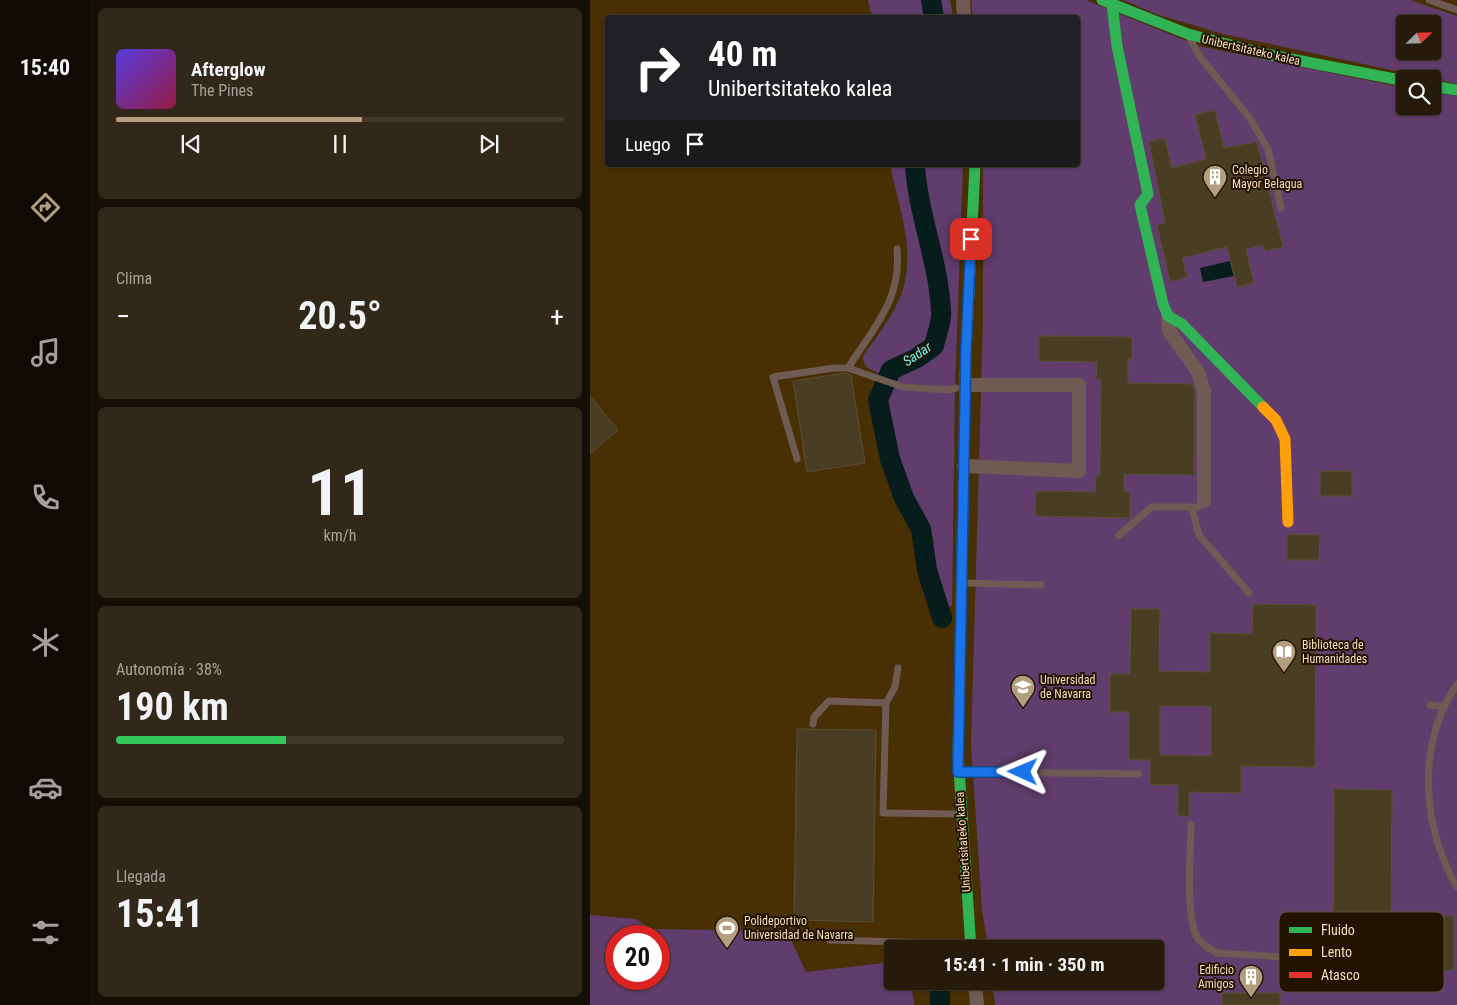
<!DOCTYPE html>
<html lang="es">
<head>
<meta charset="utf-8">
<style>
	body { margin:0; font-family:"Roboto Condensed",sans-serif; background:#322819; color:#f1f3f6; height:100vh; display:flex; flex-direction:column; font-size:19px; white-space:nowrap }
	* { box-sizing:border-box; margin:0 }
	p { font-size:16px; color:#a4a19d }
	.icon { flex:none; width:28px; height:28px; fill:none; stroke:currentColor; stroke-width:2; stroke-linecap:round; stroke-linejoin:round }
	.map { position:relative; flex:1; overflow:hidden }
	.sheet { display:flex; flex-direction:column; gap:8px; padding:8px; background:#150f06; width:500px }
	.sheet>* { flex:none }
	.banner { position:absolute; left:15px; top:15px; width:475px; height:152px; border-radius:5px; box-shadow:0 1px 4px #0004,0 0 0 1px #42392c; background:#202124; color:#fff; overflow:hidden }
	.needle { width:32px; rotate:67deg }
	.controls { position:absolute; left:806px; top:15px; display:grid; gap:10px }
	.controls a { display:grid; place-items:center; width:45px; height:45px; border-radius:5px; background:#261b0b; box-shadow:0 1px 4px #0004,0 0 0 1px #42392c; font-size:25px }
	.speed { position:absolute; left:15px; top:925px; display:flex; gap:10px; font-size:25px; font-weight:700; text-align:center }
	.speed>* { display:grid; place-content:center; width:65px; height:65px; border-radius:50%; background:#261b0b; box-shadow:0 1px 4px #0004,0 0 0 1px #42392c; line-height:1 }
	.speed .limit { border:8px solid #d22; background:#fff; color:#111 }
	.pin { position:absolute; display:grid; place-items:center; width:42px; height:42px; color:#fff; margin:-21px; border-radius:10px; box-shadow:0 2px 8px #0006 }
	.me { position:absolute; width:55px; margin:-28px; rotate:271deg; stroke-linejoin:round; filter:drop-shadow(0 0 4px #0008) }
	.turn { display:flex; align-items:center; gap:18px; height:105px; padding:0 20px; font-size:22px }
	.turn .icon { width:65px; height:65px; stroke-width:2.5 }
	.turn b { display:block; font-size:35px; line-height:42px }
	.then { display:flex; align-items:center; height:48px; padding:0 20px; background:#0003; gap:10px; font-size:19px }
	.big { font-size:38px; font-weight:700; line-height:1.1 }
	.sheet .widget { flex:1; display:flex; flex-direction:column; justify-content:center; gap:8px; min-width:0; padding:0 18px; border-radius:8px; background:#322819 }
	.sheet .dial { align-items:center; gap:0 }
	.dial b { font-size:65px; line-height:1 }
	.song { display:flex; align-items:center; gap:15px }
	.cover { width:60px; height:60px; border-radius:8px; background:linear-gradient(135deg,hsl(250 70% 55%),hsl(340 70% 35%)) }
	.played { height:5px; border-radius:2px; background:linear-gradient(90deg,#b39e80 55%,#42392c 55%) }
	.keys { display:flex; justify-content:space-around; direction:ltr }
	.heat { display:flex; justify-content:space-between; align-items:center; font-size:28px; direction:ltr }
	.charge { height:8px; border-radius:4px; background:linear-gradient(90deg,#34c759 38%,#42392c 0) }
	.trip { position:absolute; left:294px; top:940px; width:280px; height:50px; border-radius:5px; background:#261b0b; box-shadow:0 1px 4px #0004,0 0 0 1px #42392c; font-weight:700; line-height:50px; text-align:center }
	main { display:flex; flex:1; min-height:0 }
	.tabs { display:flex; flex-direction:column; width:90px; justify-content:space-around; align-items:center; background:#0f0b04; color:#a4a19d }
	.tabs .icon { width:35px; height:35px }
	.tabs .selected { color:#b39e80 }
	.tabs b { font-size:22px; color:#f1f3f6 }
	.map>svg:first-child { display:block }
	.built { fill:#492f04; fill-rule:evenodd }
	.green { fill:#603d6c; fill-rule:evenodd }
	.water { fill:#061d1b }
	.lines { fill:none; stroke-linecap:round; stroke-linejoin:round }
	.river { stroke:#061d1b; stroke-width:20 }
	.building { fill:#493e23; stroke:#5a5034; fill-rule:evenodd }
	.lane { stroke:#705a54; stroke-width:7 }
	.street { stroke:#705a54; stroke-width:14 }
	.fast { stroke:#30b455; stroke-width:11 }
	.slow { stroke:#ff9f0a; stroke-width:11 }
	.jam { stroke:#e5322d; stroke-width:11 }
	.route-casing { stroke:#114b97; stroke-width:12 }
	.route { stroke:#1a73e8; stroke-width:9 }
	.labels { text-anchor:middle; stroke-width:4; stroke-linejoin:round; paint-order:stroke }
	.street-label { font-size:12px; fill:#f9dfbd; stroke:#211300 }
	.poi-label { font-size:12px; fill:#f9dfbd; stroke:#211300; text-anchor:start }
	.water-label { font-size:14px; font-style:italic; fill:#6ff0ef; stroke:#211300 }
	.key { fill:#211300; stroke:#625039; stroke-width:1 }
	.key-label { font-size:14px; fill:#f9dfbd }
</style>
</head>
<body>
<main>
<nav class="tabs">
<b>15:40</b>
<svg class="icon selected" aria-label="directions" viewBox="0 0 24 24"><path d="M12 3l9 9-9 9-9-9zM9 14v-3h6M13 9l2 2-2 2"/></svg>
<svg class="icon" aria-label="music" viewBox="0 0 24 24"><path d="M9 18V5l10-2v13"/><circle cx="6" cy="18" r="3"/><circle cx="16" cy="16" r="3"/></svg>
<svg class="icon" aria-label="phone" viewBox="0 0 24 24"><path d="M5 4h4l2 5-3 2q2 4 5 5l2-3 5 2v4C11 20 4 13 5 4z"/></svg>
<svg class="icon" aria-label="climate" viewBox="0 0 24 24"><path d="M12 3v18M4 7l16 10M4 17L20 7"/></svg>
<svg class="icon" aria-label="car" viewBox="0 0 24 24"><path d="M5 17H2v-5l4-1 3-4h7l3 4 3 1v5h-3M9 17h6M6 11h13"/><circle cx="7" cy="17" r="2"/><circle cx="17" cy="17" r="2"/></svg>
<svg class="icon" aria-label="filters" viewBox="0 0 24 24"><path d="M4 7h16M4 17h16"/><circle cx="9" cy="7" r="2"/><circle cx="15" cy="17" r="2"/></svg>
</nav>
<section class="sheet">
<div class="widget">
<div class="song"><i class="cover"></i><div><b>Afterglow</b><p>The Pines</p></div></div>
<div class="played"></div>
<div class="keys"><svg class="icon" aria-label="previous" viewBox="0 0 24 24"><path d="M18 5L8 12l10 7zM5 5v14"/></svg><svg class="icon" aria-label="pause" viewBox="0 0 24 24"><path d="M8 5v14M16 5v14"/></svg><svg class="icon" aria-label="next" viewBox="0 0 24 24"><path d="M6 5l10 7-10 7zM19 5v14"/></svg></div>
</div>
<div class="widget"><p>Clima</p>
<div class="heat"><a>−</a><b class="big">20.5°</b><a>+</a></div>
</div>
<div class="widget dial"><b>11</b><p>km/h</p></div>
<div class="widget"><p>Autonomía · 38%</p><b class="big">190 km</b><div class="charge"></div></div>
<div class="widget"><p>Llegada</p><b class="big">15:41</b></div>
</section>
<div class="map">
<svg width="867" height="1005" viewBox="0 0 867 1005">
	<rect width="100%" height="100%" fill="#32240f"/>
	<path class="built" d="M 0,0 L 867,0 L 867,1005 L 0,1005 ZM 18,18 L 488,18 L 488,165 L 18,165 ZM 815,24 L 842,24 L 842,51 L 815,51 ZM 815,79 L 842,79 L 842,106 L 815,106 ZM 26,936 L 69,936 L 69,979 L 26,979 ZM 302,949 L 565,949 L 565,981 L 302,981 Z"/>
	<g class="green">
		<path d="M 278,0 L 360,0 L 363,17 L 282,17 Z"/>
		<path d="M 381,0 L 496,0 L 609,46 L 815,88 L 815,106 L 842,106 L 843,92 L 867,96 L 867,1005 L 405,1005 L 402,981 L 565,981 L 565,949 L 398,949 L 392,909 L 381,744 L 393,322 L 393,165 L 488,165 L 488,18 L 383,17 Z"/>
		<path d="M 533,0 L 820,0 L 867,16 L 867,84 L 633,34 L 566,14 ZM 815,24 L 842,24 L 842,51 L 815,51 Z"/>
		<path d="M 300,165 L 373,165 L 365,389 L 362,606 L 352,606 L 346,585 L 343,538 L 337,522 L 321,496 L 308,464 L 296,399 L 288,373 C 279,369 273,367 273,356 C 290,332 312,306 316,275 C 322,240 307,199 300,165 Z"/>
		<path d="M 0,915 L 46,919 L 61,929 L 197,931 L 216,972 L 302,962 L 302,981 L 321,981 L 324,1005 L 0,1005 ZM 69,936 L 69,979 L 26,979 L 26,936 Z"/>
	</g>
	<path class="water" d="M 640,261 L 644,276 L 613,282 L 610,268 Z"/>
	<g class="lines">
		<g class="river">
			<path d="M 341,0 L 344,18"/>
			<path d="M 325,165 C 328,215 349,262 351,312 C 352,323 346,335 344,346 L 327,358 L 301,370 L 288,400 L 291,415 L 300,459 L 314,498 L 331,529 L 337,570 L 352,618"/>
			<path d="M 350,981 L 350,1005"/>
		</g>
	</g>
	<g class="building">
		<path d="M 625,110 L 634,148 L 667,142 L 693,247 L 675,251 L 673,245 L 656,249 L 664,283 L 647,287 L 637,247 L 592,258 L 597,277 L 580,282 L 567,225 L 575,223 L 559,142 L 575,138 L 582,168 L 616,159 L 605,115 Z"/>
		<path d="M 449,336 L 542,337 L 542,359 L 538,359 L 538,383 L 603,384 L 605,391 L 604,475 L 534,474 L 534,491 L 540,492 L 540,518 L 445,516 L 446,491 L 505,492 L 506,476 L 510,476 L 511,380 L 506,379 L 507,362 L 449,361 Z"/>
		<path d="M 255,373 L 261,375 L 275,463 L 217,472 L 203,381 Z"/>
		<path d="M 0,396 L 28,430 L 0,454 Z"/>
		<rect x="730" y="471" width="32" height="25"/>
		<path d="M 697,534 L 730,535 L 729,560 L 697,560 Z"/>
		<path d="M 663,604 L 726,605 L 725,767 L 651,766 L 651,793 L 599,792 L 599,816 L 588,816 L 588,785 L 560,785 L 560,760 L 539,760 L 539,712 L 520,712 L 520,674 L 540,674 L 541,609 L 570,609 L 569,671 L 620,672 L 620,633 L 662,634 ZM 570,706 L 621,706 L 621,756 L 570,755 Z"/>
		<path d="M 207,729 L 286,730 L 283,922 L 204,920 Z"/>
		<path d="M 744,789 L 802,790 L 801,915 L 864,916 L 864,970 L 763,969 L 763,949 L 709,948 L 709,930 L 743,931 Z"/>
		<rect x="632" y="993" width="58" height="12"/>
	</g>
	<g class="lines">
		<g class="lane">
			<path d="M 839,0 L 867,10"/>
			<path d="M 600,39 L 610,57 L 659,117 L 678,149 L 691,208"/>
			<path d="M 258,368 C 283,328 312,300 307,249"/>
			<path d="M 207,459 L 183,377 L 244,368 L 258,368 L 313,387 L 358,390 L 366,388"/>
			<path d="M 602,508 L 609,535 L 659,593"/>
			<path d="M 529,535 L 562,507 L 609,507 L 614,501"/>
			<path d="M 374,583 L 451,585"/>
			<path d="M 308,668 L 305,687 L 296,703 L 293,813 L 370,814"/>
			<path d="M 867,684 C 826,745 832,826 867,887"/>
			<path d="M 840,705 L 854,707"/>
			<path d="M 223,724 L 224,717 L 239,701 L 296,703"/>
			<path d="M 371,772 L 549,774"/>
			<path d="M 601,824 C 601,851 595,914 607,937 C 612,945 620,949 628,953 L 710,958 L 768,983"/>
			<path d="M 240,940 L 380,944"/>
		</g>
		<g class="street">
			<path d="M 373,0 L 374,18"/>
			<path d="M 578,316 L 579,331 L 608,372 L 614,391 L 614,501"/>
			<path d="M 374,466 L 489,471 L 489,385 L 376,385"/>
			<path d="M 385,981 L 387,1005"/>
		</g>
		<g class="fast">
			<path d="M 512,0 L 598,34 L 675,54 L 815,81"/>
			<path d="M 522,4 L 527,46 L 558,194 L 550,205 L 573,304 L 578,316 L 592,324 L 673,407"/>
			<path d="M 842,86 L 867,90"/>
			<path d="M 375,375 L 385,165"/>
			<path d="M 373,497 L 368,754 L 381,949"/>
		</g>
		<path class="slow" d="M 673,407 L 686,420 L 695,439 L 698,522"/>
		<path class="jam" d="M 373,497 L 375,375"/>
	</g>
	<g class="lines">
		<defs>
			<path id="route" d="M 381,239 L 376,349 L 368,772 L 433,772"/>
		</defs>
		<use href="#route" class="route-casing"/>
		<use href="#route" class="route"/>
	</g>
	<defs>
		<symbol id="building-pin" viewBox="-11 -11 22 30"><path d="M0 17L-7.5 6A9.5 9.5 0 1 1 7.5 6Z" fill="#b39e80" stroke="#211300"/><path d="M-4-6H4V6H1V3H-1V6H-4ZM-2.5-4.3h1.7v1.8h-1.7ZM.8-4.3h1.7v1.8H.8ZM-2.5-1h1.7V.8h-1.7ZM.8-1h1.7V.8H.8Z" fill="#fff"/></symbol>
		<symbol id="library-pin" viewBox="-11 -11 22 30"><path d="M0 17L-7.5 6A9.5 9.5 0 1 1 7.5 6Z" fill="#b39e80" stroke="#211300"/><path d="M-6-4Q-3-5.5-.7-3.5V5Q-3 3-6 4ZM6-4Q3-5.5 .7-3.5V5Q3 3 6 4Z" fill="#fff"/></symbol>
		<symbol id="university-pin" viewBox="-11 -11 22 30"><path d="M0 17L-7.5 6A9.5 9.5 0 1 1 7.5 6Z" fill="#b39e80" stroke="#211300"/><path d="M0-5L7-2L0 1L-7-2ZM-4 1L0 2.5L4 1V4Q0 6-4 4Z" fill="#fff"/></symbol>
		<symbol id="stadium-pin" viewBox="-11 -11 22 30"><path d="M0 17L-7.5 6A9.5 9.5 0 1 1 7.5 6Z" fill="#b39e80" stroke="#211300"/><path d="M0-5a6.5 5 0 1 0 0 10a6.5 5 0 1 0 0-10ZM-3.5-1.8h7v3.6h-7Z" fill="#fff"/></symbol>
	</defs>
	<g fill-rule="evenodd">
		<use href="#building-pin" x="611" y="163" width="28" height="38"/>
		<use href="#library-pin" x="680" y="638" width="28" height="38"/>
		<use href="#university-pin" x="419" y="673" width="28" height="38"/>
		<use href="#stadium-pin" x="123" y="914" width="28" height="38"/>
		<use href="#building-pin" x="647" y="963" width="28" height="38"/>
	</g>
	<g class="labels">
		<g class="street-label">
			<text transform="translate(661 50) rotate(13)" y="4">Unibertsitateko kalea</text>
			<text transform="translate(373 842) rotate(-94)" y="4">Unibertsitateko kalea</text>
		</g>
		<g class="poi-label">
			<text x="642" y="174">Colegio<tspan x="642" dy="14">Mayor Belagua</tspan></text>
			<text x="712" y="649">Biblioteca de<tspan x="712" dy="14">Humanidades</tspan></text>
			<text x="450" y="684">Universidad<tspan x="450" dy="14">de Navarra</tspan></text>
			<text x="154" y="925">Polideportivo<tspan x="154" dy="14">Universidad de Navarra</tspan></text>
			<text x="644" y="974" text-anchor="end">Edificio<tspan x="644" dy="14">Amigos</tspan></text>
		</g>
		<g class="water-label">
			<text transform="translate(327 354) rotate(-34)" y="5">Sadar</text>
		</g>
	</g>
	<rect x="689" y="912" width="165" height="80" rx="8" class="key"/>
	<rect x="699" y="927" width="23" height="6" fill="#30b455"/>
	<rect x="699" y="949" width="23" height="7" fill="#ff9f0a"/>
	<rect x="699" y="972" width="23" height="6" fill="#e5322d"/>
	<g class="key-label">
		<text x="731" y="935">Fluido</text>
		<text x="731" y="957">Lento</text>
		<text x="731" y="980">Atasco</text>
	</g>
</svg>
<div class="controls">
<a><svg class="needle" viewBox="-14 -14 28 28"><path d="M0-13l5 13h-10z" fill="#e53935"/><path d="M0 13l5-13h-10z" fill="#a4a19d"/></svg></a>
<a><svg class="icon" aria-label="search" viewBox="0 0 24 24"><circle cx="10" cy="10" r="6"/><path d="M15 15l6 6"/></svg></a>
</div>
<div class="speed"><div class="limit">20</div></div>
<div class="pin" style="left:381px;top:239px;background:#d93025"><svg class="icon" aria-label="arrive" viewBox="0 0 24 24"><path d="M6 21V4h12l-3 4 3 4H6"/></svg></div>
<svg class="me" style="left:433px;top:772px" viewBox="-20 -20 40 40"><path d="M0-17L14 15 0 8-14 15z" fill="#1a73e8" stroke="#fff" stroke-width="4"/></svg>
<div class="trip">15:41 · 1 min · 350 m</div>
<div class="banner">
<div class="turn"><svg class="icon" aria-label="right" viewBox="0 0 24 24"><path d="M7 20v-9h11M14 6l5 5-5 5"/></svg><div><b>40 m</b>Unibertsitateko kalea</div></div>
<div class="then">Luego<svg class="icon" aria-label="arrive" viewBox="0 0 24 24"><path d="M6 21V4h12l-3 4 3 4H6"/></svg></div>
</div>
</div>
</main>
</body>
</html>
